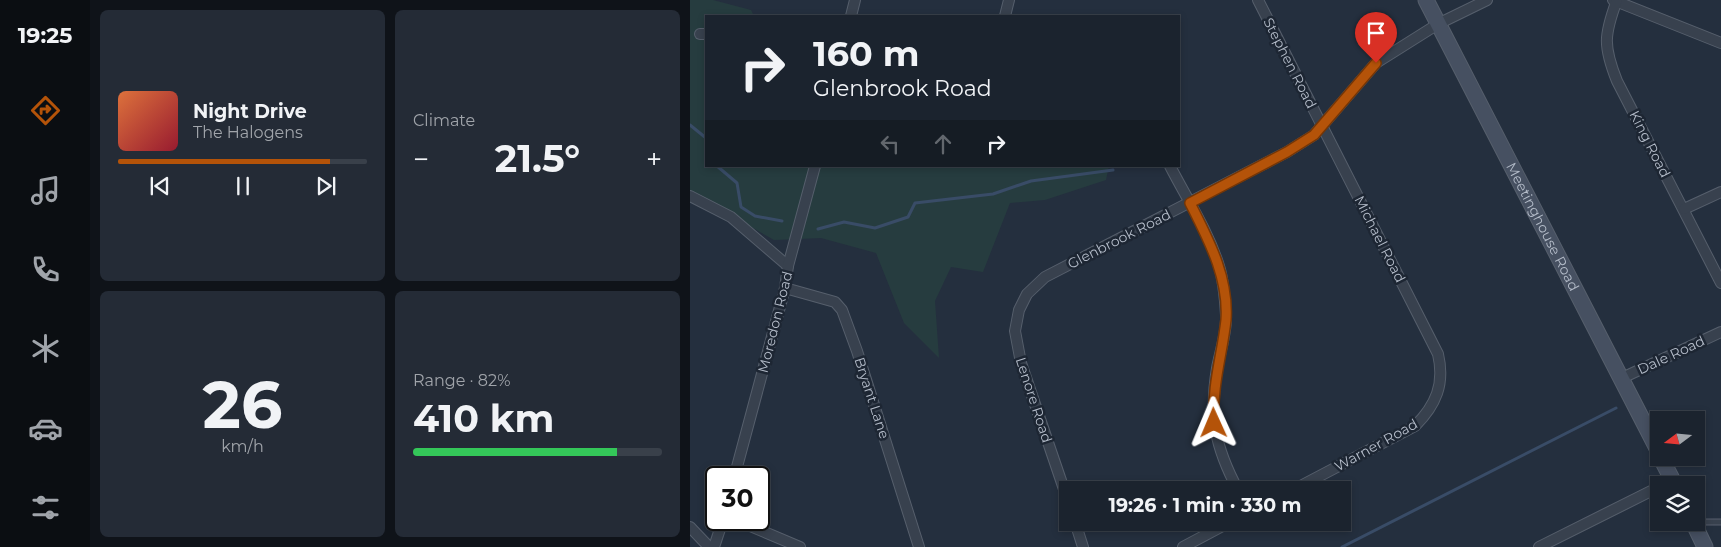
<!DOCTYPE html>
<html lang="en">
<head>
<meta charset="utf-8">
<style>
	body { margin:0; font-family:Montserrat,sans-serif; background:#242b36; color:#f1f3f6; height:100vh; display:flex; flex-direction:column; font-size:19px; white-space:nowrap }
	* { box-sizing:border-box; margin:0 }
	p { font-size:16px; color:#a0a4aa }
	.icon { flex:none; width:28px; height:28px; fill:none; stroke:currentColor; stroke-width:2; stroke-linecap:round; stroke-linejoin:round }
	.map { position:relative; flex:1; overflow:hidden }
	.sheet { display:flex; flex-direction:column; gap:10px; padding:10px; background:#0f1319; width:600px }
	.sheet>* { flex:none }
	.guide { position:absolute; left:15px; top:15px; width:475px; height:152px; border-radius:0px; box-shadow:0 2px 8px #0003,0 0 0 1px #39404a; background:#1b232e; color:#f1f3f6; overflow:hidden }
	.needle { width:32px; rotate:254deg }
	.controls { position:absolute; left:960px; top:411px; display:grid; gap:10px }
	.controls a { display:grid; place-items:center; width:55px; height:55px; border-radius:0px; background:#1b232e; box-shadow:0 2px 8px #0003,0 0 0 1px #39404a; font-size:25px }
	.speed { position:absolute; left:15px; top:466px; display:flex; gap:10px; font-size:25px; font-weight:700; text-align:center }
	.speed>* { display:grid; place-content:center; width:65px; height:65px; border-radius:50%; background:#1b232e; box-shadow:0 2px 8px #0003,0 0 0 1px #39404a; line-height:1 }
	.speed .limit { border:2px solid #111; border-radius:8px; background:#fff; color:#111 }
	.pin { position:absolute; display:grid; place-items:center; width:42px; height:42px; color:#fff; margin:-51px -21px; border-radius:50% 50% 50% 0; rotate:-45deg; box-shadow:0 0 5px #0007 }
	.pin .icon { rotate:45deg }
	.me { position:absolute; width:55px; margin:-28px; rotate:359deg; stroke-linejoin:round; filter:drop-shadow(0 0 4px #0008) }
	.turn { display:flex; align-items:center; gap:18px; height:105px; padding:0 25px; font-size:22px }
	.turn .icon { width:65px; height:65px; stroke-width:2.5 }
	.turn b { display:block; font-size:35px; line-height:42px }
	.lanes { display:flex; align-items:center; height:48px; padding:0 25px; background:#0003; justify-content:center; gap:25px; direction:ltr }
	.lanes .off { opacity:.35 }
	.big { font-size:38px; font-weight:700; line-height:1.1 }
	.sheet .card { flex:1; display:flex; flex-direction:column; justify-content:center; gap:8px; min-width:0; padding:0 18px; border-radius:8px; background:#242b36 }
	.sheet .dial { align-items:center; gap:0 }
	.dial b { font-size:65px; line-height:1 }
	.song { display:flex; align-items:center; gap:15px }
	.cover { width:60px; height:60px; border-radius:8px; background:linear-gradient(135deg,hsl(20 70% 55%),hsl(350 70% 35%)) }
	.played { height:5px; border-radius:2px; background:linear-gradient(90deg,#b45309 85%,#39404a 85%) }
	.keys { display:flex; justify-content:space-around; direction:ltr }
	.heat { display:flex; justify-content:space-between; align-items:center; font-size:28px; direction:ltr }
	.charge { height:8px; border-radius:4px; background:linear-gradient(90deg,#34c759 82%,#39404a 0) }
	.sheet .tiles { flex:1; display:grid; gap:10px; grid-template-columns:repeat(2,1fr) }
	.trip { position:absolute; left:369px; top:481px; width:292px; height:50px; border-radius:0px; background:#1b232e; box-shadow:0 2px 8px #0003,0 0 0 1px #39404a; font-weight:700; line-height:50px; text-align:center }
	main { display:flex; flex:1; min-height:0 }
	.dock { display:flex; flex-direction:column; width:90px; justify-content:space-around; align-items:center; background:#0b0e12; color:#a0a4aa }
	.dock .icon { width:35px; height:35px }
	.dock .on { color:#b45309 }
	.dock b { font-size:22px; color:#f1f3f6 }
	.map>svg:first-child { display:block }
	.green { fill:#263c3f }
	.lines { fill:none; stroke-linecap:round; stroke-linejoin:round }
	.stream { stroke:#394c67; stroke-width:3 }
	.lane-casing { stroke:#565f6c; stroke-width:7 }
	.street-casing { stroke:#565f6c; stroke-width:12 }
	.secondary-casing { stroke:#565f6c; stroke-width:17 }
	.lane { stroke:#38414e; stroke-width:5 }
	.street { stroke:#38414e; stroke-width:10 }
	.secondary { stroke:#465061; stroke-width:15 }
	.route-casing { stroke:#753606; stroke-width:12 }
	.route { stroke:#b45309; stroke-width:9 }
	.labels { text-anchor:middle; stroke-width:5; stroke-linejoin:round; paint-order:stroke }
	.street-label { font-size:14px; fill:#b4bcc9; stroke:#1d2633 }
</style>
</head>
<body>
<main>
<nav class="dock">
<b>19:25</b>
<svg class="icon on" aria-label="directions" viewBox="0 0 24 24"><path d="M12 3l9 9-9 9-9-9zM9 14v-3h6M13 9l2 2-2 2"/></svg>
<svg class="icon" aria-label="music" viewBox="0 0 24 24"><path d="M9 18V5l10-2v13"/><circle cx="6" cy="18" r="3"/><circle cx="16" cy="16" r="3"/></svg>
<svg class="icon" aria-label="phone" viewBox="0 0 24 24"><path d="M5 4h4l2 5-3 2q2 4 5 5l2-3 5 2v4C11 20 4 13 5 4z"/></svg>
<svg class="icon" aria-label="climate" viewBox="0 0 24 24"><path d="M12 3v18M4 7l16 10M4 17L20 7"/></svg>
<svg class="icon" aria-label="car" viewBox="0 0 24 24"><path d="M5 17H2v-5l4-1 3-4h7l3 4 3 1v5h-3M9 17h6M6 11h13"/><circle cx="7" cy="17" r="2"/><circle cx="17" cy="17" r="2"/></svg>
<svg class="icon" aria-label="filters" viewBox="0 0 24 24"><path d="M4 7h16M4 17h16"/><circle cx="9" cy="7" r="2"/><circle cx="15" cy="17" r="2"/></svg>
</nav>
<section class="sheet">
<div class="tiles">
<div class="card">
<div class="song"><i class="cover"></i><div><b>Night Drive</b><p>The Halogens</p></div></div>
<div class="played"></div>
<div class="keys"><svg class="icon" aria-label="previous" viewBox="0 0 24 24"><path d="M18 5L8 12l10 7zM5 5v14"/></svg><svg class="icon" aria-label="pause" viewBox="0 0 24 24"><path d="M8 5v14M16 5v14"/></svg><svg class="icon" aria-label="next" viewBox="0 0 24 24"><path d="M6 5l10 7-10 7zM19 5v14"/></svg></div>
</div>
<div class="card"><p>Climate</p>
<div class="heat"><a>−</a><b class="big">21.5°</b><a>+</a></div>
</div>
<div class="card dial"><b>26</b><p>km/h</p></div>
<div class="card"><p>Range · 82%</p><b class="big">410 km</b><div class="charge"></div></div>
</div>
</section>
<div class="map">
<svg width="1031" height="547" viewBox="0 0 1031 547">
	<rect width="100%" height="100%" fill="#242f3e"/>
	<path class="green" d="M 0,0 L 23,0 L 61,10 L 64,16 L 16,16 L 16,166 L 419,166 L 416,180 L 355,200 L 320,203 L 293,272 L 261,267 L 245,301 L 249,358 L 214,323 L 186,253 L 131,238 L 84,240 L 0,192 Z"/>
	<g class="lines">
		<g class="stream">
			<path d="M 0,125 L 16,138"/>
			<path d="M 27,166 L 47,183 L 51,207 L 65,216 L 92,221"/>
			<path d="M 128,229 L 154,222 L 185,228 L 218,217 L 225,203 L 303,194 L 341,181 L 423,170"/>
			<path d="M 652,547 L 926,408"/>
		</g>
		<defs>
			<path id="lane" d="M 1007,522 L 1031,522"/>
			<g id="street">
				<path d="M 568,0 L 748,354 C 755,384 746,405 725,426 L 603,490"/>
				<path d="M 923,0 L 1031,43"/>
				<path d="M 927,0 C 914,35 913,46 927,81 L 1031,283"/>
				<path d="M 161,16 L 165,0"/>
				<path d="M 315,16 L 319,0"/>
				<path d="M 10,34 L 16,34"/>
				<path d="M 480,166 C 497,199 518,231 529,266 C 534,282 535,299 536,315 C 537,332 530,352 527,368 C 519,417 525,447 548,490"/>
				<path d="M 0,196 L 41,217 L 98,266"/>
				<path d="M 994,209 L 1031,192"/>
				<path d="M 95,288 L 145,302 L 152,310 L 167,351 L 229,547"/>
				<path d="M 932,378 L 1031,332"/>
				<path d="M 44,478 L 95,288 L 98,266 L 125,166"/>
				<path d="M 378,501 L 331,363 L 325,331 L 329,310 L 337,294 L 355,277 L 597,152 L 624,135 L 686,63 L 748,24 L 797,0"/>
				<path d="M 46,520 L 110,547"/>
				<path d="M 385,522 L 393,547"/>
				<path d="M 0,527 L 19,547"/>
				<path d="M 24,547 L 33,520"/>
				<path d="M 493,547 L 540,522"/>
				<path d="M 849,547 L 969,487"/>
			</g>
			<g id="secondary">
				<path id="s1" d="M 736,0 L 969,452"/>
				<path d="M 971,458 L 985,485"/>
				<path d="M 1003,522 L 1015,547"/>
			</g>
		</defs>
		<use href="#lane" class="lane-casing"/>
		<use href="#street" class="street-casing"/>
		<use href="#secondary" class="secondary-casing"/>
		<use href="#lane" class="lane"/>
		<use href="#street" class="street"/>
		<use href="#secondary" class="secondary"/>
	</g>
	<g class="lines">
		<defs>
			<path id="route" d="M 524,423 C 522,384 532,356 536,320 C 539,277 518,239 500,203 L 597,152 L 624,135 L 686,63"/>
		</defs>
		<use href="#route" class="route-casing"/>
		<use href="#route" class="route"/>
	</g>
	<g class="labels">
		<g class="street-label">
			<text transform="translate(600 63) rotate(63)" y="5">Stephen Road</text>
			<text transform="translate(960 144) rotate(63)" y="5">King Road</text>
			<text dy="5" stroke="none"><textPath href="#s1" startOffset="255">Meetinghouse Road</textPath></text>
			<text transform="translate(429 239) rotate(-27)" y="5">Glenbrook Road</text>
			<text transform="translate(690 239) rotate(63)" y="5">Michael Road</text>
			<text transform="translate(85 322) rotate(-76)" y="5">Moredon Road</text>
			<text transform="translate(981 355) rotate(-25)" y="5">Dale Road</text>
			<text transform="translate(182 398) rotate(72)" y="5">Bryant Lane</text>
			<text transform="translate(344 400) rotate(72)" y="5">Lenore Road</text>
			<text transform="translate(686 445) rotate(-29)" y="5">Warner Road</text>
		</g>
	</g>
</svg>
<div class="controls">
<a><svg class="needle" viewBox="-14 -14 28 28"><path d="M0-13l5 13h-10z" fill="#e53935"/><path d="M0 13l5-13h-10z" fill="#a0a4aa"/></svg></a>
<a><svg class="icon" aria-label="layers" viewBox="0 0 24 24"><path d="M12 4l9 5-9 5-9-5zM3 14l9 5 9-5"/></svg></a>
</div>
<div class="speed"><div class="limit">30</div></div>
<div class="pin" style="left:686px;top:63px;background:#d93025"><svg class="icon" aria-label="arrive" viewBox="0 0 24 24"><path d="M6 21V4h12l-3 4 3 4H6"/></svg></div>
<svg class="me" style="left:524px;top:423px" viewBox="-20 -20 40 40"><path d="M0-17L14 15 0 8-14 15z" fill="#b45309" stroke="#fff" stroke-width="4"/></svg>
<div class="trip">19:26 · 1 min · 330 m</div>
<div class="guide">
<div class="turn"><svg class="icon" aria-label="right" viewBox="0 0 24 24"><path d="M7 20v-9h11M14 6l5 5-5 5"/></svg><div><b>160 m</b>Glenbrook Road</div></div>
<div class="lanes"><svg class="icon off" aria-label="left" viewBox="0 0 24 24"><path d="M17 20v-9H6M10 6l-5 5 5 5"/></svg><svg class="icon off" aria-label="ahead" viewBox="0 0 24 24"><path d="M12 20V5M6 11l6-6 6 6"/></svg><svg class="icon" aria-label="right" viewBox="0 0 24 24"><path d="M7 20v-9h11M14 6l5 5-5 5"/></svg></div>
</div>
</div>
</main>
</body>
</html>
